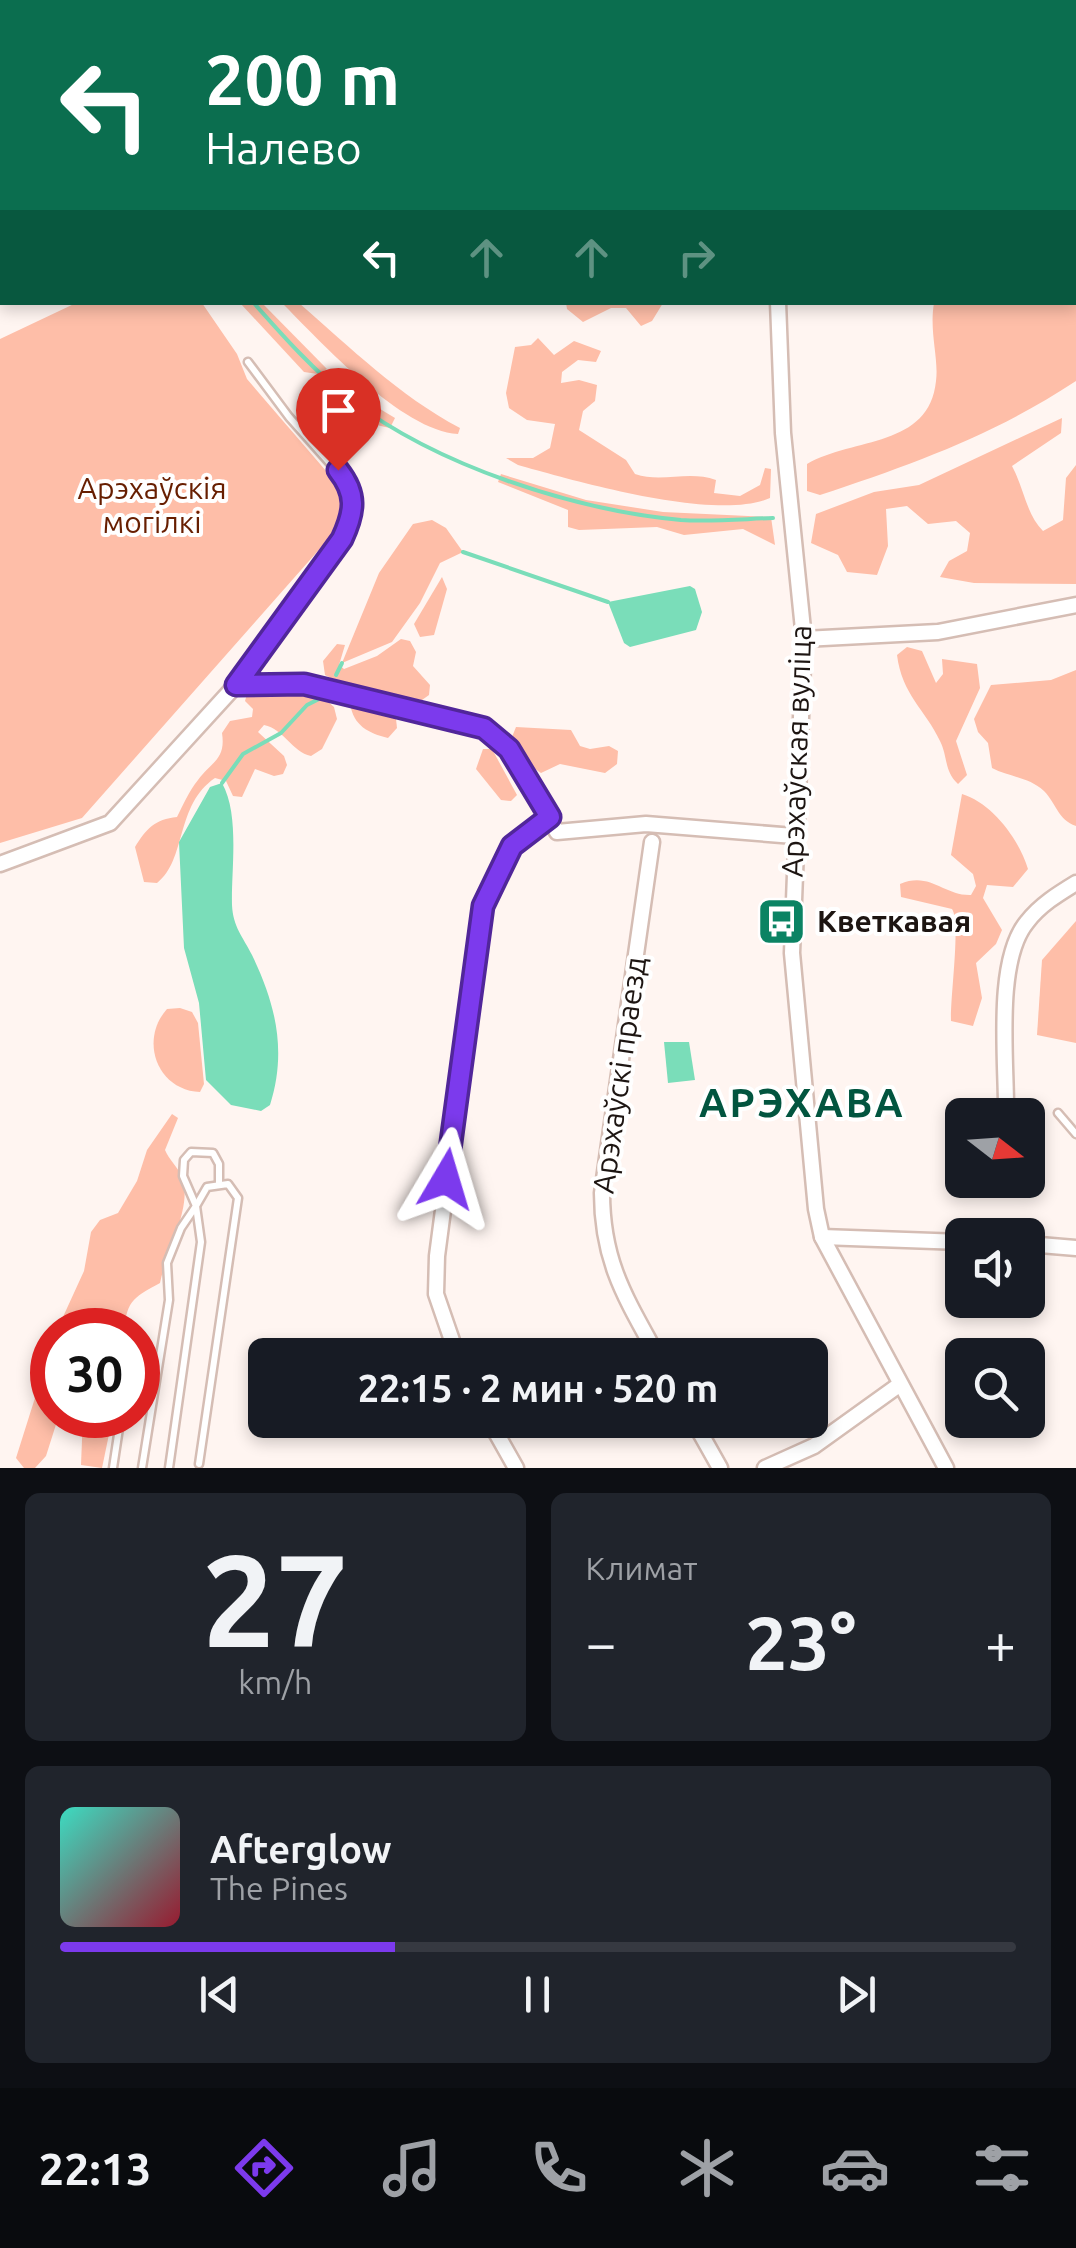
<!DOCTYPE html>
<html lang="ru">
<head>
<meta charset="utf-8">
<style>
	body { margin:0; font-family:Ubuntu,sans-serif; background:#20242c; color:#f1f3f6; height:100vh; display:flex; flex-direction:column; font-size:38px; white-space:nowrap }
	* { box-sizing:border-box; margin:0 }
	p { font-size:32px; color:#9ea1a6 }
	.icon { flex:none; width:55px; height:55px; fill:none; stroke:currentColor; stroke-width:2; stroke-linecap:round; stroke-linejoin:round }
	.map { position:relative; height:1468px; overflow:hidden }
	.details { display:flex; flex-direction:column; gap:25px; padding:25px; background:#0d0f14; flex:1 }
	.details>* { flex:none }
	.guide { position:absolute; left:0px; top:0px; width:1078px; height:305px; box-shadow:0 5px 15px #0003; background:#0b6e4f; color:#fff; overflow:hidden }
	.needle { width:65px; rotate:107deg }
	.controls { position:absolute; left:945px; top:1098px; display:grid; gap:20px }
	.controls a { display:grid; place-items:center; width:100px; height:100px; border-radius:15px; background:#171b24; box-shadow:0 5px 15px #0003; font-size:50px }
	.speed { position:absolute; left:30px; top:1308px; display:flex; gap:20px; font-size:50px; font-weight:700; text-align:center }
	.speed>* { display:grid; place-content:center; width:130px; height:130px; border-radius:50%; background:#171b24; box-shadow:0 5px 15px #0003; line-height:1 }
	.speed .limit { border:15px solid #d22; background:#fff; color:#111 }
	.pin { position:absolute; display:grid; place-items:center; width:85px; height:85px; color:#fff; margin:-102px -42px; border-radius:50% 50% 50% 0; rotate:-45deg; box-shadow:0 0 10px #0007 }
	.pin .icon { rotate:45deg }
	.me { position:absolute; width:110px; margin:-55px; rotate:7deg; stroke-linejoin:round; filter:drop-shadow(0 0 8px #0008) }
	.turn { display:flex; align-items:center; gap:35px; height:210px; padding:0 40px; font-size:45px }
	.turn .icon { width:130px; height:130px; stroke-width:2.5 }
	.turn b { display:block; font-size:70px; line-height:85px }
	.lanes { display:flex; align-items:center; height:95px; padding:0 40px; background:#0003; justify-content:center; gap:50px; direction:ltr }
	.lanes .off { opacity:.35 }
	.big { font-size:75px; font-weight:700; line-height:1.1 }
	.details .widget { flex:1; display:flex; flex-direction:column; justify-content:center; gap:15px; min-width:0; padding:0 35px; border-radius:15px; background:#20242c }
	.details .dial { align-items:center; gap:0 }
	.dial b { font-size:130px; line-height:1 }
	.song { display:flex; align-items:center; gap:30px }
	.cover { width:120px; height:120px; border-radius:15px; background:linear-gradient(135deg,hsl(170 70% 55%),hsl(350 70% 35%)) }
	.played { height:10px; border-radius:5px; background:linear-gradient(90deg,#7c3aed 35%,#363941 35%) }
	.keys { display:flex; justify-content:space-around; direction:ltr }
	.heat { display:flex; justify-content:space-between; align-items:center; font-size:55px; direction:ltr }
	.details .tiles { flex:1; display:grid; gap:25px; grid-template-columns:1fr 1fr }
	.widget:last-child { grid-column:span 2 }
	.trip { position:absolute; left:248px; top:1338px; width:580px; height:100px; border-radius:15px; background:#171b24; box-shadow:0 5px 15px #0003; font-weight:700; line-height:100px; text-align:center }
	.menu { display:flex; height:160px; justify-content:space-around; align-items:center; background:#090b0e; color:#9ea1a6 }
	.menu .icon { width:70px; height:70px }
	.menu .selected { color:#7c3aed }
	.menu b { font-size:45px; color:#f1f3f6 }
	.map>svg:first-child { display:block }
	.green { fill:#febea8 }
	.water { fill:#7addb9 }
	.lines { fill:none; stroke-linecap:round; stroke-linejoin:round }
	.stream { stroke:#7addb9; stroke-width:4 }
	.lane-casing { stroke:#d5bdb4; stroke-width:11 }
	.street-casing { stroke:#d5bdb4; stroke-width:19 }
	.lane { stroke:#fff; stroke-width:6 }
	.street { stroke:#fff; stroke-width:14 }
	.route-casing { stroke:#51269a; stroke-width:25 }
	.route { stroke:#7c3aed; stroke-width:18 }
	.labels { text-anchor:middle; stroke-width:8; stroke-linejoin:round; paint-order:stroke }
	.park-label { font-size:30px; fill:#671e00; stroke:#fff }
	.street-label { font-size:30px; fill:#1d1512; stroke:#fff }
	.poi-label { font-size:30px; font-weight:bold; fill:#1d1512; stroke:#fff; text-anchor:start }
	.district-label { font-size:40px; font-weight:bold; letter-spacing:2.5px; fill:#02553f; stroke:#fff }
</style>
</head>
<body>
<div class="map">
<svg width="1076" height="1468" viewBox="0 0 1076 1468">
	<rect width="100%" height="100%" fill="#fff5f1"/>
	<g class="green">
		<path d="M 1076,26 L 1076,381 C 994,435 913,464 820,495 L 807,491 L 807,464 C 854,437 929,448 936,381 C 939,358 929,332 934,303 L 1075,302 Z"/>
		<path d="M 76,303 L 202,303 L 237,354 L 247,379 L 345,493 L 339,527 L 82,818 L 0,843 L 0,339 Z"/>
		<path d="M 240,303 L 262,303 L 327,369 L 318,374 L 304,372 Z"/>
		<path d="M 282,303 L 299,303 C 351,348 398,395 460,428 L 458,434 C 402,431 321,342 282,303 Z"/>
		<path d="M 566,303 L 566,302 L 663,303 L 652,321 L 641,326 L 626,308 L 611,308 L 583,322 L 567,309 Z"/>
		<path d="M 538,338 L 554,355 L 574,341 L 601,351 L 596,362 L 578,360 L 562,372 L 561,383 L 579,380 L 597,385 L 595,401 L 583,411 L 579,430 L 626,460 L 635,474 C 662,483 689,470 716,480 L 714,493 L 740,496 L 760,485 L 765,468 L 771,469 L 770,498 C 717,522 575,481 518,465 L 506,458 L 533,458 L 550,448 L 555,424 L 527,420 L 509,408 L 506,393 L 515,347 L 531,345 Z"/>
		<path d="M 360,397 L 395,418 L 390,428 L 358,421 L 355,407 Z"/>
		<path d="M 1062,418 L 1061,433 L 1012,466 C 1024,488 1026,514 1043,531 L 1063,520 L 1066,478 L 1076,465 L 1076,584 L 974,583 L 940,577 L 949,561 L 967,551 L 970,533 L 956,521 L 928,524 L 907,506 L 886,509 L 888,546 L 877,575 L 847,572 L 838,555 L 811,543 L 816,514 L 874,492 L 919,485 Z"/>
		<path d="M 501,474 L 586,500 L 663,512 L 771,517 L 775,545 L 743,529 L 684,535 L 657,527 L 579,530 L 568,527 L 568,510 L 498,482 Z"/>
		<path d="M 432,520 L 446,528 L 463,552 L 440,563 L 420,603 L 392,642 L 342,663 L 379,573 L 413,524 Z"/>
		<path d="M 442,577 L 447,589 L 434,635 L 420,637 L 414,624 Z"/>
		<path d="M 401,639 L 410,641 L 416,652 L 413,666 L 430,685 L 429,695 L 422,700 L 346,686 L 325,675 L 323,661 L 337,644 L 345,645 L 339,665 L 344,669 L 377,656 Z"/>
		<path d="M 907,647 L 922,651 L 936,683 L 943,674 L 942,659 L 977,664 L 980,688 L 956,741 L 967,775 L 958,784 C 944,771 948,757 940,741 C 925,709 902,695 897,655 Z"/>
		<path d="M 1076,670 L 1076,826 C 1058,820 1056,803 1044,791 C 1029,777 1009,777 992,768 L 988,743 L 978,732 L 974,719 L 991,685 L 1051,680 Z"/>
		<path d="M 314,689 L 334,707 L 337,719 L 322,749 L 311,756 C 292,752 284,729 264,725 L 258,732 L 284,756 L 287,765 L 283,774 L 274,776 L 255,769 L 242,797 L 233,796 L 226,781 L 215,778 C 175,805 187,860 157,883 L 144,882 L 135,847 C 146,829 155,819 177,817 C 183,805 189,791 198,780 C 212,761 226,760 222,733 L 230,721 L 252,717 L 253,709 L 245,701 L 247,694 C 261,688 295,690 314,689 Z"/>
		<path d="M 354,699 L 378,705 L 396,719 L 397,728 L 388,738 C 368,733 354,726 350,704 Z"/>
		<path d="M 516,727 L 571,730 L 580,746 L 590,749 L 609,746 L 618,751 L 617,764 L 605,773 L 560,764 L 541,773 L 528,764 L 512,737 Z"/>
		<path d="M 483,749 L 492,749 L 517,795 L 511,801 L 501,800 L 476,769 Z"/>
		<path d="M 962,794 C 992,803 1019,839 1028,869 L 1013,887 L 987,885 L 983,898 L 1002,930 L 996,944 L 976,963 L 982,998 L 973,1026 L 951,1021 C 950,997 961,922 952,909 L 901,897 L 900,884 C 930,871 944,896 971,895 L 976,886 L 973,874 L 951,855 Z"/>
		<path d="M 1076,921 L 1076,1043 L 1037,1035 L 1042,960 Z"/>
		<path d="M 180,1008 L 192,1012 L 198,1023 L 204,1084 L 200,1092 C 157,1090 139,1040 167,1009 Z"/>
		<path d="M 172,1114 L 178,1118 L 165,1150 C 169,1160 178,1167 182,1177 C 193,1206 167,1249 160,1283 C 138,1295 125,1300 125,1330 L 57,1330 L 84,1271 L 91,1232 L 100,1220 L 118,1213 L 137,1181 L 147,1150 Z"/>
		<path d="M 52,1344 L 52,1415 L 59,1415 L 46,1456 L 35,1468 L 24,1468 L 16,1458 Z"/>
		<path d="M 83,1415 L 113,1415 L 102,1468 L 81,1465 Z"/>
	</g>
	<g class="water">
		<path d="M 690,586 L 695,589 L 702,612 L 696,630 L 630,647 L 624,643 L 608,602 Z"/>
		<path d="M 222,783 C 240,815 231,870 232,905 C 233,927 243,937 252,955 C 276,1005 287,1051 270,1105 L 261,1111 L 231,1105 L 206,1080 L 199,1003 L 184,948 L 179,842 L 210,787 Z"/>
		<path d="M 664,1042 L 689,1042 L 695,1080 L 668,1083 Z"/>
	</g>
	<g class="lines">
		<g class="stream">
			<path d="M 253,302 C 283,336 315,372 351,400 C 438,466 573,510 681,520 C 711,522 743,519 773,518"/>
			<path d="M 463,552 L 608,602"/>
			<path d="M 336,675 L 342,663"/>
			<path d="M 222,783 L 243,754 L 281,733 L 307,705 L 327,695"/>
		</g>
		<defs>
			<g id="lane">
				<path d="M 237,684 L 342,539 L 353,514 L 352,488 L 289,417 L 248,362"/>
				<path d="M 1058,1113 L 1076,1134"/>
				<path d="M 113,1468 L 121,1415"/>
				<path d="M 142,1468 L 169,1300 L 167,1263 L 181,1228 L 196,1206 L 183,1176 L 184,1160 L 191,1152 L 213,1153 L 219,1164 L 219,1183"/>
				<path d="M 169,1468 L 201,1242 L 196,1206 L 207,1187 L 228,1184 L 238,1198 L 199,1464"/>
			</g>
			<g id="street">
				<path d="M 781,2 L 782,0"/>
				<path d="M 778,302 L 783,433 L 804,639 L 792,953 L 816,1209 L 822,1237 L 946,1468"/>
				<path d="M 804,639 L 938,632 L 1076,605"/>
				<path d="M 652,842 L 602,1193 C 602,1261 625,1297 657,1355"/>
				<path d="M 0,864 L 110,823 L 236,685 L 304,684 L 485,728 L 509,749 L 557,832 L 646,824 L 794,836"/>
				<path d="M 1006,1115 C 1007,1064 994,962 1027,922 C 1040,905 1058,894 1076,883"/>
				<path d="M 822,1237 L 962,1242"/>
				<path d="M 1028,1244 L 1076,1248"/>
				<path d="M 457,1355 L 436,1294 L 437,1256 L 483,906 L 512,845 L 550,817"/>
				<path d="M 489,1420 L 516,1468"/>
				<path d="M 693,1420 L 720,1468"/>
				<path d="M 765,1468 L 814,1446 L 899,1385"/>
			</g>
		</defs>
		<use href="#lane" class="lane-casing"/>
		<use href="#street" class="street-casing"/>
		<use href="#lane" class="lane"/>
		<use href="#street" class="street"/>
	</g>
	<g class="lines">
		<defs>
			<path id="route" d="M 338,470 C 357,494 355,511 342,539 L 236,685 L 304,684 L 484,728 L 509,749 L 550,817 L 512,846 L 483,906 L 446,1179"/>
		</defs>
		<use href="#route" class="route-casing"/>
		<use href="#route" class="route"/>
	</g>
	<defs>
		<symbol id="bus-square" viewBox="-11 -11 22 22"><rect x="-9" y="-9" width="18" height="18" rx="4" fill="#0b8363" stroke="#fff"/><path d="M-5-6H5V4H4V6H2V4H-2V6H-4V4H-5ZM-3.5-4V0h7V-4ZM-3.5 1.2v1.5H-2V1.2ZM2 1.2v1.5H3.5V1.2Z" fill="#fff"/></symbol>
	</defs>
	<g fill-rule="evenodd">
		<use href="#bus-square" x="754" y="894" width="55" height="55"/>
	</g>
	<g class="labels">
		<g class="park-label">
			<text x="152" y="499">Арэхаўскія<tspan x="152" dy="34">могілкі</tspan></text>
		</g>
		<g class="street-label">
			<text transform="translate(797 751) rotate(-88)" y="10">Арэхаўская вуліца</text>
			<text transform="translate(620 1075) rotate(-82)" y="10">Арэхаўскі праезд</text>
		</g>
		<g class="poi-label">
			<text x="817" y="932">Кветкавая</text>
		</g>
		<g class="district-label">
			<text x="802" y="1117">АРЭХАВА</text>
		</g>
	</g>
</svg>
<div class="controls">
<a><svg class="needle" viewBox="-14 -14 28 28"><path d="M0-13l5 13h-10z" fill="#e53935"/><path d="M0 13l5-13h-10z" fill="#9ea1a6"/></svg></a>
<a><svg class="icon" aria-label="sound" viewBox="0 0 24 24"><path d="M4 9h4l5-4v14l-5-4H4zM17 9q2 3 0 6"/></svg></a>
<a><svg class="icon" aria-label="search" viewBox="0 0 24 24"><circle cx="10" cy="10" r="6"/><path d="M15 15l6 6"/></svg></a>
</div>
<div class="speed"><div class="limit">30</div></div>
<div class="pin" style="left:338px;top:470px;background:#d93025"><svg class="icon" aria-label="arrive" viewBox="0 0 24 24"><path d="M6 21V4h12l-3 4 3 4H6"/></svg></div>
<svg class="me" style="left:446px;top:1179px" viewBox="-20 -20 40 40"><path d="M0-17L14 15 0 8-14 15z" fill="#7c3aed" stroke="#fff" stroke-width="4"/></svg>
<div class="trip">22:15 · 2 мин · 520 m</div>
<div class="guide">
<div class="turn"><svg class="icon" aria-label="left" viewBox="0 0 24 24"><path d="M17 20v-9H6M10 6l-5 5 5 5"/></svg><div><b>200 m</b>Налево</div></div>
<div class="lanes"><svg class="icon" aria-label="left" viewBox="0 0 24 24"><path d="M17 20v-9H6M10 6l-5 5 5 5"/></svg><svg class="icon off" aria-label="ahead" viewBox="0 0 24 24"><path d="M12 20V5M6 11l6-6 6 6"/></svg><svg class="icon off" aria-label="ahead" viewBox="0 0 24 24"><path d="M12 20V5M6 11l6-6 6 6"/></svg><svg class="icon off" aria-label="right" viewBox="0 0 24 24"><path d="M7 20v-9h11M14 6l5 5-5 5"/></svg></div>
</div>
</div>
<section class="details">
<div class="tiles">
<div class="widget dial"><b>27</b><p>km/h</p></div>
<div class="widget"><p>Климат</p>
<div class="heat"><a>−</a><b class="big">23°</b><a>+</a></div>
</div>
<div class="widget">
<div class="song"><i class="cover"></i><div><b>Afterglow</b><p>The Pines</p></div></div>
<div class="played"></div>
<div class="keys"><svg class="icon" aria-label="previous" viewBox="0 0 24 24"><path d="M18 5L8 12l10 7zM5 5v14"/></svg><svg class="icon" aria-label="pause" viewBox="0 0 24 24"><path d="M8 5v14M16 5v14"/></svg><svg class="icon" aria-label="next" viewBox="0 0 24 24"><path d="M6 5l10 7-10 7zM19 5v14"/></svg></div>
</div>
</div>
</section>
<nav class="menu">
<b>22:13</b>
<svg class="icon selected" aria-label="directions" viewBox="0 0 24 24"><path d="M12 3l9 9-9 9-9-9zM9 14v-3h6M13 9l2 2-2 2"/></svg>
<svg class="icon" aria-label="music" viewBox="0 0 24 24"><path d="M9 18V5l10-2v13"/><circle cx="6" cy="18" r="3"/><circle cx="16" cy="16" r="3"/></svg>
<svg class="icon" aria-label="phone" viewBox="0 0 24 24"><path d="M5 4h4l2 5-3 2q2 4 5 5l2-3 5 2v4C11 20 4 13 5 4z"/></svg>
<svg class="icon" aria-label="climate" viewBox="0 0 24 24"><path d="M12 3v18M4 7l16 10M4 17L20 7"/></svg>
<svg class="icon" aria-label="car" viewBox="0 0 24 24"><path d="M5 17H2v-5l4-1 3-4h7l3 4 3 1v5h-3M9 17h6M6 11h13"/><circle cx="7" cy="17" r="2"/><circle cx="17" cy="17" r="2"/></svg>
<svg class="icon" aria-label="filters" viewBox="0 0 24 24"><path d="M4 7h16M4 17h16"/><circle cx="9" cy="7" r="2"/><circle cx="15" cy="17" r="2"/></svg>
</nav>
</body>
</html>
